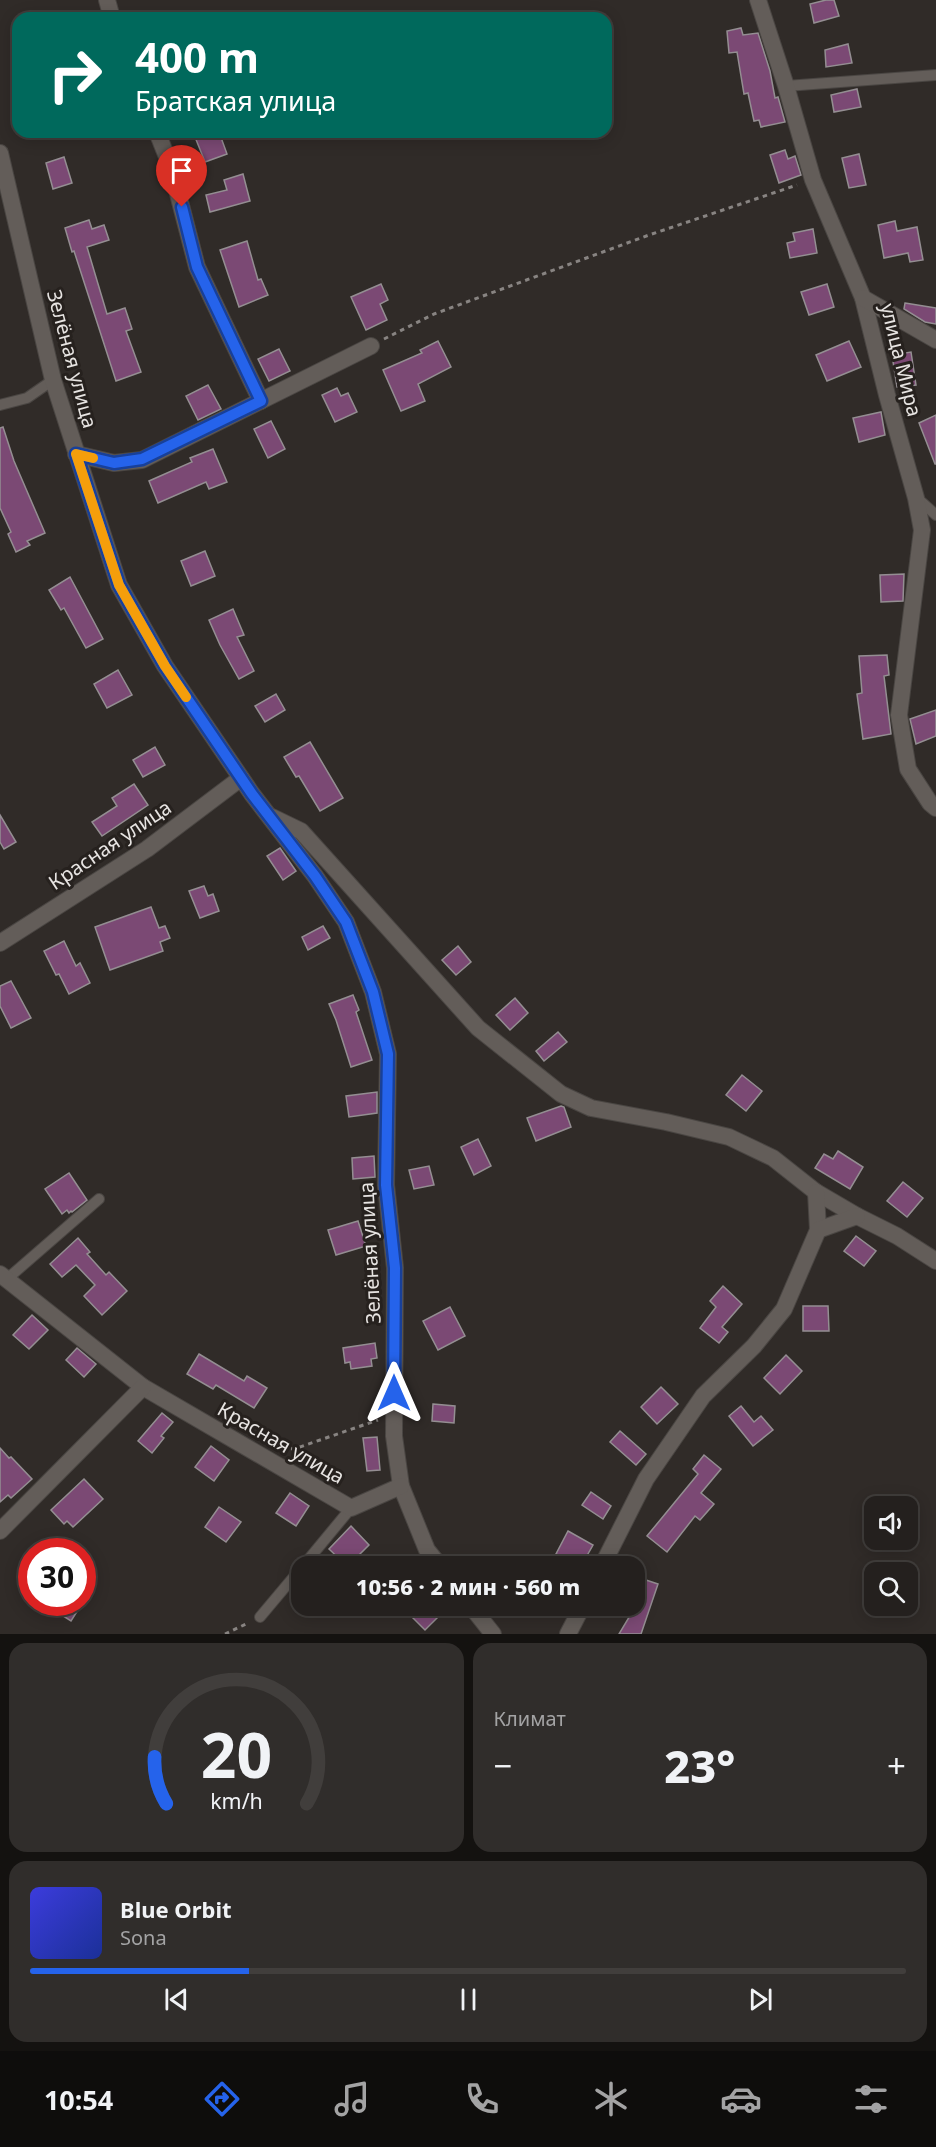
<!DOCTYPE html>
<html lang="ru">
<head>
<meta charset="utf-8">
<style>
	body { margin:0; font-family:"Noto Sans",sans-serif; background:#302d2b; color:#f1f3f6; height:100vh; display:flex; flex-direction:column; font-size:22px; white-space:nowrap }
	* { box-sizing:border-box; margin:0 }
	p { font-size:20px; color:#a3a3a4 }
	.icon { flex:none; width:33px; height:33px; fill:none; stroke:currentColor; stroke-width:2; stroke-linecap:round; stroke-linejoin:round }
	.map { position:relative; height:1634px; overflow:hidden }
	.panel { display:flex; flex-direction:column; gap:9px; padding:9px; background:#141210; flex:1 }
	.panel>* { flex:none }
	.banner { position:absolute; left:12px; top:12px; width:600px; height:126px; border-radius:18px; box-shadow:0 3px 15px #0003,0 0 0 2px #413e3c; background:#00695c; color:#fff; overflow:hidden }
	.buttons { position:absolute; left:864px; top:1496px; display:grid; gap:12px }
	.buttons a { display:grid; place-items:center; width:54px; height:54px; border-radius:12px; background:#24201e; box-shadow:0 3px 15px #0003,0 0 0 2px #413e3c; font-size:30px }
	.speed { position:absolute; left:18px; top:1538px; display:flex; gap:12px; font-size:30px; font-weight:700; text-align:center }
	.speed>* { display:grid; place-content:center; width:78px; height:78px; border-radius:50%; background:#24201e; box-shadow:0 3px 15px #0003,0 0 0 2px #413e3c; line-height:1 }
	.speed .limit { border:9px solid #d22; background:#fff; color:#111 }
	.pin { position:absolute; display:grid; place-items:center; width:51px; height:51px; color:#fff; margin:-62px -26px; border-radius:50% 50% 50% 0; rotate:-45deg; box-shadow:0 0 6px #0007 }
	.pin .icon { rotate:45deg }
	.me { position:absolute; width:66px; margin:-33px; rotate:0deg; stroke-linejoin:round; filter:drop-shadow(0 0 4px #0008) }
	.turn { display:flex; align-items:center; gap:21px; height:126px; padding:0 24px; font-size:27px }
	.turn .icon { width:78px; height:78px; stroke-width:2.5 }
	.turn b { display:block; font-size:42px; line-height:51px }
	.big { font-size:45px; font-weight:800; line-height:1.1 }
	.panel .tile { flex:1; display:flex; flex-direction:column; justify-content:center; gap:9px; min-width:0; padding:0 21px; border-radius:18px; background:#302d2b }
	.panel .dial { align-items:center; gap:0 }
	.dial svg { height:156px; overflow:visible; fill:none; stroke:#413e3c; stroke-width:7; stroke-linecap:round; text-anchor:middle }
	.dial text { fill:#f1f3f6; stroke:none }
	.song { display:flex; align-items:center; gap:18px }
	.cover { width:72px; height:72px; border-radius:9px; background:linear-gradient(135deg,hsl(240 70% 55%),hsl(230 70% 35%)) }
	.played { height:6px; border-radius:3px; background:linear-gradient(90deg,#2563eb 25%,#413e3c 25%) }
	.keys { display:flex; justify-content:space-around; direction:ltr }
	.heat { display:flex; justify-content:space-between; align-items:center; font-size:33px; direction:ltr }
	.panel .tiles { flex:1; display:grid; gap:9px; grid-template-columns:1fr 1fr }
	.tile:last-child { grid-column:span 2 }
	.trip { position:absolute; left:291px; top:1556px; width:354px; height:60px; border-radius:18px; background:#24201e; box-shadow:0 3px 15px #0003,0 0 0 2px #413e3c; font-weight:800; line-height:60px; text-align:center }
	.dock { display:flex; height:96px; justify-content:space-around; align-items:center; background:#0e0d0c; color:#a3a3a4 }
	.dock .icon { width:42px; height:42px }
	.dock .active { color:#2563eb }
	.dock b { font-size:27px; color:#f1f3f6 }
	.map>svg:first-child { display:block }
	.building { fill:#7b4974; stroke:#948e92; stroke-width:1.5 }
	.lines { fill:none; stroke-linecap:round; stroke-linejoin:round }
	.service-casing { stroke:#4a4643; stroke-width:12 }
	.minor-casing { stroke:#4a4643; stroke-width:18 }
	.path { stroke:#888482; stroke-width:3; stroke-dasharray:4.5 4.5; stroke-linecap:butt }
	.service { stroke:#635d59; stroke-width:10 }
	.minor { stroke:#635d59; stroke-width:16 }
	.route-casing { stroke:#184099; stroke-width:15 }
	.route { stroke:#2563eb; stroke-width:10 }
	.slow { stroke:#f59e0b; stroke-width:10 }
	.labels { text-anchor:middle; stroke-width:6; stroke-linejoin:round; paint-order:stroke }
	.street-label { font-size:20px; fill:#e7e4e2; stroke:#26211e }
</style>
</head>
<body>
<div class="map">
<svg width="936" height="1634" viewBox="0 0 936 1634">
	<rect width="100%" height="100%" fill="#302b28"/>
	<g class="building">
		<path d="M 826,0 L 834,0 L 839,16 L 814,23 L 810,4 Z"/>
		<path d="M 741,28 L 743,35 L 758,33 L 770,71 L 775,98 L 778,97 L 785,122 L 761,127 L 759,120 L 754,121 L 748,93 L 744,94 L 737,52 L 729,53 L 727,31 Z"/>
		<path d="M 848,44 L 852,63 L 826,67 L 825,50 Z"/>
		<path d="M 857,89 L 861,107 L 834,112 L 831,95 Z"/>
		<path d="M 209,132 L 219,132 L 227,154 L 205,162 L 195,137 Z"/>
		<path d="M 785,150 L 788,159 L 795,156 L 801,175 L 779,183 L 770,155 Z"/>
		<path d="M 859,154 L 866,185 L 849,188 L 842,158 Z"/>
		<path d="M 64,157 L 72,183 L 53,189 L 46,163 Z"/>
		<path d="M 243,174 L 250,201 L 210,212 L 206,195 L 227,190 L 224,180 Z"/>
		<path d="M 89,220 L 92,229 L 104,225 L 109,240 L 87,247 L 107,314 L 125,308 L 132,329 L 126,331 L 141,372 L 116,381 L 74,251 L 72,252 L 65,228 Z"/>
		<path d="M 895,221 L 897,231 L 917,227 L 923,260 L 910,262 L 908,253 L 884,258 L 878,225 Z"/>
		<path d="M 813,229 L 817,253 L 790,258 L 787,243 L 795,241 L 793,233 Z"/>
		<path d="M 247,241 L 258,280 L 261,279 L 268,295 L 239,307 L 220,250 Z"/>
		<path d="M 381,284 L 388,300 L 380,304 L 387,320 L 366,330 L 351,297 Z"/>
		<path d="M 827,284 L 834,307 L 809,315 L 801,292 Z"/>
		<path d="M 905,303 L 936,308 L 936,324 L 925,322 L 904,309 Z"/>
		<path d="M 438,341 L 451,367 L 418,384 L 425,401 L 401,411 L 383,370 L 422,353 L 420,350 Z"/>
		<path d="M 849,341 L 861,367 L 827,381 L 816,355 Z"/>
		<path d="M 279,349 L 290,371 L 269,381 L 258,359 Z"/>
		<path d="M 911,352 L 916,385 L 897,387 L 892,355 Z"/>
		<path d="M 208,385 L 221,409 L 198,420 L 186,396 Z"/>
		<path d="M 337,388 L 341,396 L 348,393 L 357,412 L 335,422 L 322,395 Z"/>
		<path d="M 881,412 L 885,435 L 859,442 L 853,418 Z"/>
		<path d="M 936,415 L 936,464 L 935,464 L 919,423 Z"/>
		<path d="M 271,421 L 285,449 L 268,458 L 254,429 Z"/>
		<path d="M 3,427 L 14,461 L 45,533 L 27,541 L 30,545 L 16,552 L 8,534 L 11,532 L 0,508 L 0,428 Z"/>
		<path d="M 213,449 L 227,482 L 209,489 L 206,482 L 158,503 L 149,481 L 192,462 L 190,458 Z"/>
		<path d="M 205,551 L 215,576 L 191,586 L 181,561 Z"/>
		<path d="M 904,574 L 903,601 L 881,602 L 880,575 Z"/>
		<path d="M 70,577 L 103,639 L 86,648 L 64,608 L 61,610 L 49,590 Z"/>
		<path d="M 233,609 L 244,635 L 237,637 L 254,671 L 239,679 L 220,645 L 209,620 Z"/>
		<path d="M 887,655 L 889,675 L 884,676 L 891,734 L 863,739 L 857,694 L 862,693 L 859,656 Z"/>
		<path d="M 118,670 L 132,695 L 107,708 L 94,684 Z"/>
		<path d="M 276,694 L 285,710 L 265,722 L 255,706 Z"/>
		<path d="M 936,710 L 936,736 L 916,744 L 910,719 Z"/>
		<path d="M 310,742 L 343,798 L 320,811 L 299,776 L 296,777 L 284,757 Z"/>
		<path d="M 155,747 L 165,765 L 143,777 L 133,760 Z"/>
		<path d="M 134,784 L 148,805 L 102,836 L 92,822 L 117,806 L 112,798 Z"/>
		<path d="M 0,815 L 16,842 L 4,849 L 0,842 Z"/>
		<path d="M 280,848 L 296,871 L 283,880 L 267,856 Z"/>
		<path d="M 204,886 L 208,896 L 213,894 L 219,911 L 200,918 L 189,891 Z"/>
		<path d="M 151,907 L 159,928 L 165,926 L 170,938 L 160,942 L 163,951 L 110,970 L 95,927 Z"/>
		<path d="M 323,926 L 330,938 L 308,950 L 302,937 Z"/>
		<path d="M 64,941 L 76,966 L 80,963 L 90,983 L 69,994 L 59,974 L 56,975 L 44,951 Z"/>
		<path d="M 458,946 L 471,962 L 456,975 L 442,960 Z"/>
		<path d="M 11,981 L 31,1018 L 11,1028 L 0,1006 L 0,986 Z"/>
		<path d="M 353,995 L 359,1010 L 356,1012 L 372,1060 L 351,1067 L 336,1020 L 329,1004 Z"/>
		<path d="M 515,998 L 528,1013 L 510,1030 L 496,1015 Z"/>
		<path d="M 558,1032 L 567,1042 L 544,1061 L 536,1051 Z"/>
		<path d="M 742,1075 L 762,1091 L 746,1111 L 726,1095 Z"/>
		<path d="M 377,1092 L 377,1113 L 349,1117 L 346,1096 Z"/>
		<path d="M 561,1106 L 564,1107 L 571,1127 L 536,1141 L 527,1118 Z"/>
		<path d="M 478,1139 L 491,1166 L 474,1175 L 461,1147 Z"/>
		<path d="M 838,1151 L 863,1167 L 850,1189 L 815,1168 L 824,1154 L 833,1159 Z"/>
		<path d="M 374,1156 L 375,1177 L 353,1179 L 352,1158 Z"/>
		<path d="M 429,1166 L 434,1185 L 414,1189 L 409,1170 Z"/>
		<path d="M 69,1173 L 87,1200 L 72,1212 L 71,1211 L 69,1213 L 67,1210 L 62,1214 L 45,1189 Z"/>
		<path d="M 903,1182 L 923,1198 L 907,1217 L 887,1201 Z"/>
		<path d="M 358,1221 L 366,1246 L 336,1255 L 328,1230 Z"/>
		<path d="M 856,1236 L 876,1251 L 864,1266 L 844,1251 Z"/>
		<path d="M 78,1238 L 90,1252 L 87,1254 L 106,1275 L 109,1272 L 127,1291 L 102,1315 L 84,1296 L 95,1285 L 76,1265 L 62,1277 L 50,1264 Z"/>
		<path d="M 723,1286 L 742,1304 L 722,1327 L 728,1332 L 719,1343 L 700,1328 L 716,1307 L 710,1301 Z"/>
		<path d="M 803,1306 L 828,1306 L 829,1331 L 803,1331 Z"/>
		<path d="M 450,1307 L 465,1336 L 438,1350 L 423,1321 Z"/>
		<path d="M 32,1315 L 48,1330 L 29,1349 L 13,1335 Z"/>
		<path d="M 375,1343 L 377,1358 L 371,1359 L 372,1366 L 351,1369 L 350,1362 L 345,1363 L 343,1348 Z"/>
		<path d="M 77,1348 L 96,1364 L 84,1377 L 66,1360 Z"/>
		<path d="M 199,1354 L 244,1381 L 247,1376 L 267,1388 L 254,1408 L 216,1385 L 213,1389 L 187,1374 Z"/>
		<path d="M 786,1355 L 802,1371 L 780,1394 L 764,1378 Z"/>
		<path d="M 661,1387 L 678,1404 L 657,1424 L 641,1407 Z"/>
		<path d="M 433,1404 L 455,1406 L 454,1423 L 432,1421 Z"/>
		<path d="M 741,1406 L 754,1422 L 761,1416 L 773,1430 L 753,1446 L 729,1416 Z"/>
		<path d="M 162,1413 L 173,1422 L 161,1436 L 164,1438 L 152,1453 L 138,1441 Z"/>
		<path d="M 620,1431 L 646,1454 L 636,1465 L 610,1442 Z"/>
		<path d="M 377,1437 L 380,1470 L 367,1471 L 363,1438 Z"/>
		<path d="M 211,1446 L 229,1460 L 214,1481 L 195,1467 Z"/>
		<path d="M 0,1448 L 9,1458 L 11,1457 L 32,1479 L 11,1498 L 8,1495 L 0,1502 Z"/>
		<path d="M 704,1455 L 721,1469 L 701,1493 L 714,1504 L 700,1520 L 695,1516 L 667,1552 L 647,1536 L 698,1474 L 693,1469 Z"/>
		<path d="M 84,1479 L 103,1499 L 73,1527 L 67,1521 L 64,1524 L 51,1510 Z"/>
		<path d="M 591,1492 L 611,1506 L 603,1519 L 582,1505 Z"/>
		<path d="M 290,1493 L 309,1506 L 296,1526 L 276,1513 Z"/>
		<path d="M 219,1507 L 241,1522 L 226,1542 L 205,1527 Z"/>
		<path d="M 351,1526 L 369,1545 L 360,1554 L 373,1566 L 347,1566 L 329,1549 Z"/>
		<path d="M 568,1531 L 593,1545 L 581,1566 L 556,1554 Z"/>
		<path d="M 634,1576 L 658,1584 L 641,1634 L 619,1634 L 634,1609 Z"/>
		<path d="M 68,1602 L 83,1602 L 71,1621 L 60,1614 Z"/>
		<path d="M 400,1605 L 437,1605 L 443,1612 L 425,1630 Z"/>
	</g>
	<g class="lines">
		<defs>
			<g id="service">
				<path d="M 786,86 L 936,75"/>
				<path d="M 0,405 L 27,398 L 53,380"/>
				<path d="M 917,498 L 936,515"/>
				<path d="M 7,1279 L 99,1199"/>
				<path d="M 303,1566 L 351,1508"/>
				<path d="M 260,1617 L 302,1567"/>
			</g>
			<g id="minor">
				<path d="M 107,0 L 112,18"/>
				<path d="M 758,0 L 786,86 L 813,180 L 863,298 L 887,395 L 916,498 L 922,530 L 899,715 L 908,769 L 930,803 L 936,808"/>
				<path d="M 157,132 L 171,167 L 197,267 L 261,401"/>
				<path d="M 0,153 L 53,380 L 119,585 L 165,666 L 252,794 L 315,876 L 346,922 L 373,992 L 388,1054 L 386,1185 L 395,1268 L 394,1436 L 401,1486 L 427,1550 L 440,1566"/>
				<path d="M 863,298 L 936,340"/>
				<path d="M 76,454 L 114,463 L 142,460 L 371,346"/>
				<path d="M 272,817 L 301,831 L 478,1028 L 561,1094 L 591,1108 L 666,1122 L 729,1137 L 773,1158 L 816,1192 L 857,1216 L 897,1236 L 936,1261"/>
				<path d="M 0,943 L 147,849 L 241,778"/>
				<path d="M 816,1192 L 818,1230"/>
				<path d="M 0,1274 L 143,1387 L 351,1508 L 401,1486"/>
				<path d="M 0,1531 L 143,1387"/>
				<path d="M 602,1566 L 646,1479 L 703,1396 L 754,1346 L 784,1309 L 818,1230 L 857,1216"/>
				<path d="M 470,1605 L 493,1634"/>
				<path d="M 568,1634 L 583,1605"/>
			</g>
		</defs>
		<use href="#service" class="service-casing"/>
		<use href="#minor" class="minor-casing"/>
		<g class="path">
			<path d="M 384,339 L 434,314 L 649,235 L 797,185"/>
			<path d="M 282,1448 L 294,1449 L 378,1420"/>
			<path d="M 225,1634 L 248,1623"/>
		</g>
		<use href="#service" class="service"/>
		<use href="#minor" class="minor"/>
	</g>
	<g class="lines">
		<defs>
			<path id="route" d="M 182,207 L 197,267 L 261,401 L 142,459 L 114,463 L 76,454 L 119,585 L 165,666 L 252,794 L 315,876 L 346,922 L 373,992 L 388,1054 L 386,1185 L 395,1268 L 394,1393"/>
		</defs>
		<use href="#route" class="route-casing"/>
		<use href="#route" class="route"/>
		<path class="slow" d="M 93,458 L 76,454 L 119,585 L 165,666 L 186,697"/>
	</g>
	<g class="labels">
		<g class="street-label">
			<text transform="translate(72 359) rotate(75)" y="7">Зелёная улица</text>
			<text transform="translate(901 360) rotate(76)" y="7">улица Мира</text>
			<text transform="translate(110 845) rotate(-34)" y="7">Красная улица</text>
			<text transform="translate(370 1253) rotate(-93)" y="7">Зелёная улица</text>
			<text transform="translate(281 1443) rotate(30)" y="7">Красная улица</text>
		</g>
	</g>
</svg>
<div class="buttons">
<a><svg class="icon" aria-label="sound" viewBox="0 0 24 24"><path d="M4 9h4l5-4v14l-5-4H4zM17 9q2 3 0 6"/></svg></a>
<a><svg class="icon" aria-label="search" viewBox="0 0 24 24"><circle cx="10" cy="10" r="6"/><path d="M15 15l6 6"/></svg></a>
</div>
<div class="speed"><div class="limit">30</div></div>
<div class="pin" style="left:182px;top:207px;background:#d93025"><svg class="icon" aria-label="arrive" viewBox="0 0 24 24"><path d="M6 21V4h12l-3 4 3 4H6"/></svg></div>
<svg class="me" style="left:394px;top:1393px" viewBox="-20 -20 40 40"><path d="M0-17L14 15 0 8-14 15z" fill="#2563eb" stroke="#fff" stroke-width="4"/></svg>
<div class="trip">10:56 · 2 мин · 560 m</div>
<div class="banner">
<div class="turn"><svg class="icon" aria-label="right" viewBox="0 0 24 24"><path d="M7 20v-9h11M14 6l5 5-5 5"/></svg><div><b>400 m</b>Братская улица</div></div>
</div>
</div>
<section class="panel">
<div class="tiles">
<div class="tile dial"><svg viewBox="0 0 100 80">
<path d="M14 69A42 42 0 1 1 86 69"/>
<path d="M14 69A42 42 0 0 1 8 45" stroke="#2563eb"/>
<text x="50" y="56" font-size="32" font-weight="700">20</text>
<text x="50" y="72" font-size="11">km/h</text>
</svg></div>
<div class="tile"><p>Климат</p>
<div class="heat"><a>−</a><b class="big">23°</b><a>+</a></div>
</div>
<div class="tile">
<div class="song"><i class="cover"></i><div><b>Blue Orbit</b><p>Sona</p></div></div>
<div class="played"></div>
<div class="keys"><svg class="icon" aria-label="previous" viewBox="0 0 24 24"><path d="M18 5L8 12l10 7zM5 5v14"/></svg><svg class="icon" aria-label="pause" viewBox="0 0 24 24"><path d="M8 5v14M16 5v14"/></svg><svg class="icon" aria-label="next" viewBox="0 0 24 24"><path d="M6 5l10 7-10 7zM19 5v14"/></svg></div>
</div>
</div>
</section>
<nav class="dock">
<b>10:54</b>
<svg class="icon active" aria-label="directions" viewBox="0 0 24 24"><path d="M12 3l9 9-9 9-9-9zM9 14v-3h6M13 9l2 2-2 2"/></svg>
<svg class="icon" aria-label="music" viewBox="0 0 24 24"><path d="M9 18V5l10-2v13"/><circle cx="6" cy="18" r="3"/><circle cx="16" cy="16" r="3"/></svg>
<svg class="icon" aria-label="phone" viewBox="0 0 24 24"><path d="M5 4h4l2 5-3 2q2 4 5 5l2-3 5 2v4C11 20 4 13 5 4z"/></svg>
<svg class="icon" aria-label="climate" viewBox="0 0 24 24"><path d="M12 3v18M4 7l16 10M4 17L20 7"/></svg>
<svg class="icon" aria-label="car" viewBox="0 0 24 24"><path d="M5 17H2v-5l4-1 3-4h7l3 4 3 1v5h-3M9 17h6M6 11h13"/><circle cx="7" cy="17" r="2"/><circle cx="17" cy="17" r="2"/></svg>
<svg class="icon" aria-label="filters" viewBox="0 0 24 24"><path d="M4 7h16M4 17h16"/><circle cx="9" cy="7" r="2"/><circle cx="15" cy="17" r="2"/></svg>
</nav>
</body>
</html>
